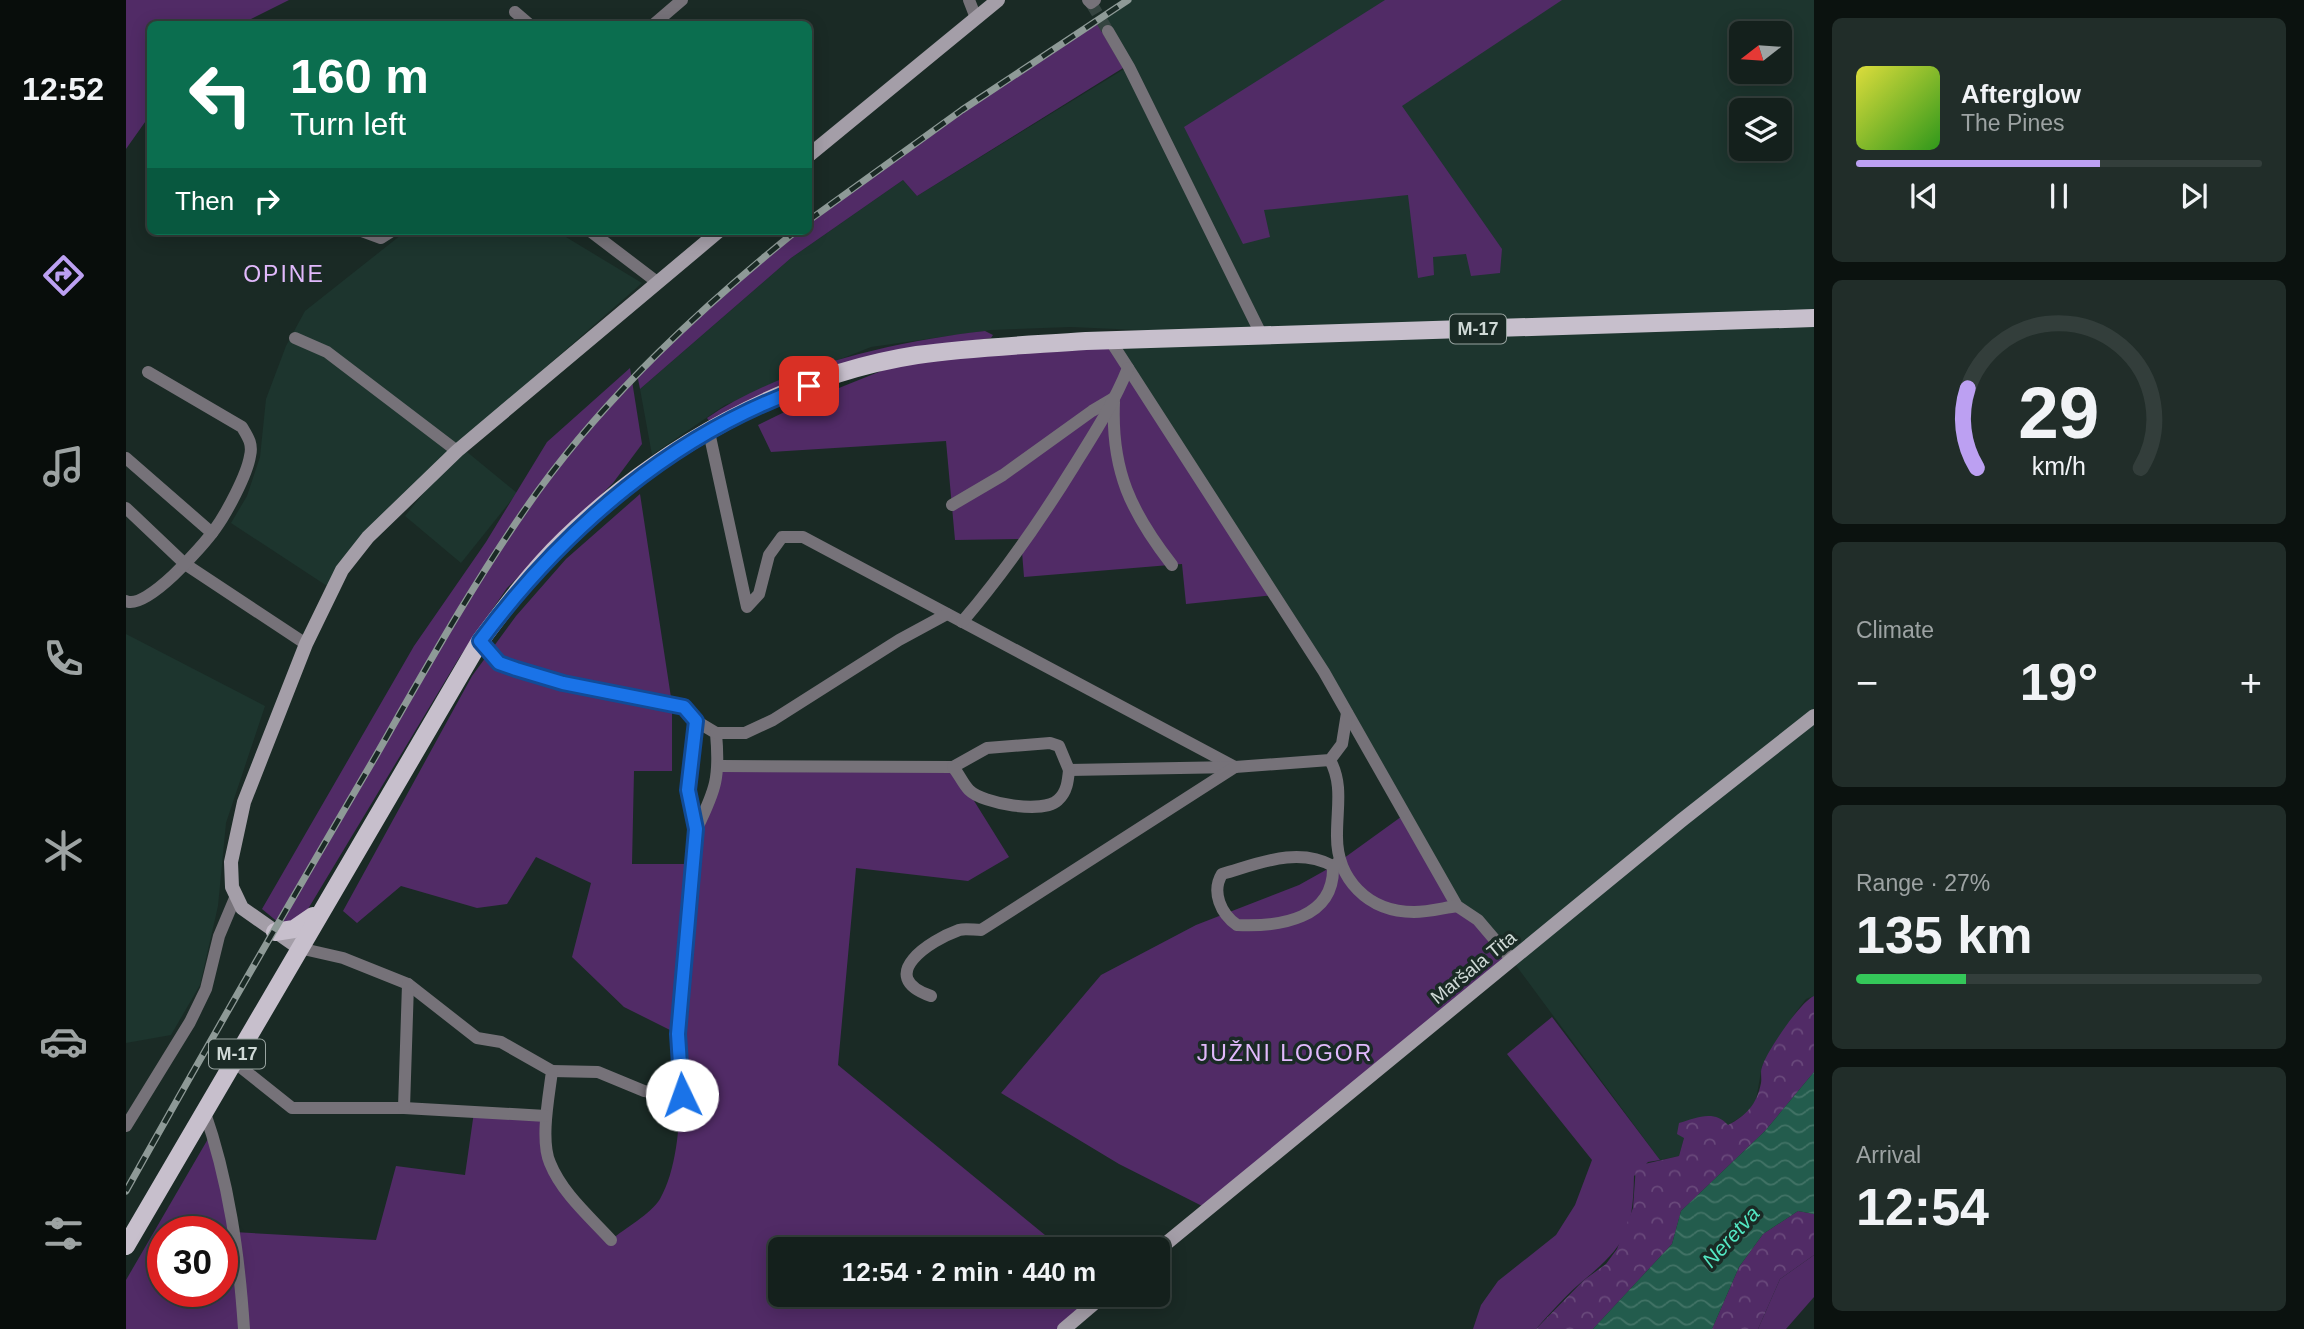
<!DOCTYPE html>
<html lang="en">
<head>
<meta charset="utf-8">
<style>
	body { margin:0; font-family:Helvetica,sans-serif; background:#212d29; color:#f1f3f6; height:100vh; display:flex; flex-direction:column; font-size:26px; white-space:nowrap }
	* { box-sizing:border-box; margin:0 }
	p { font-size:23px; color:#9da3a3 }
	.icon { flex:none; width:38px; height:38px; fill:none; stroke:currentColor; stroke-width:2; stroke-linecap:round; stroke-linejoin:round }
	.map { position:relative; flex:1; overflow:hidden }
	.drawer { display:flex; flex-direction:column; gap:18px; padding:18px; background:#0b120f; width:490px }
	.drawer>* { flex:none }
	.guide { position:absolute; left:21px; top:21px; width:665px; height:214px; border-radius:10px; box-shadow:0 4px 18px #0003,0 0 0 2px #333e3b; background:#0b6e4f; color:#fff; overflow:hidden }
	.needle { width:46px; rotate:253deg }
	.fabs { position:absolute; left:1603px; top:21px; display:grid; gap:14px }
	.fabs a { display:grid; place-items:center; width:63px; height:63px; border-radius:10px; background:#14201c; box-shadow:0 4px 18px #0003,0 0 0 2px #333e3b; font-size:35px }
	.speed { position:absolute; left:21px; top:1216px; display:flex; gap:14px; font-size:35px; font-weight:700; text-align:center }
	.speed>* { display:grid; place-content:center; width:91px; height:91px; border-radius:50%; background:#14201c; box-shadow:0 4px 18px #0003,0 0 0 2px #333e3b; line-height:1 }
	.speed .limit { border:10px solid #d22; background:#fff; color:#111 }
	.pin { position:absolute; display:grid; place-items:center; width:60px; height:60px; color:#fff; margin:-30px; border-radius:14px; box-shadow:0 4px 10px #0006 }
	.me { position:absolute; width:77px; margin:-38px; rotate:357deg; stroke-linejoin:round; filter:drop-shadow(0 0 5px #0008) }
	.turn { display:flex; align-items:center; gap:24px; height:147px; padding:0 28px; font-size:32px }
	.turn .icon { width:91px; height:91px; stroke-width:2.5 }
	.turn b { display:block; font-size:49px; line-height:60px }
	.then { display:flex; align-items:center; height:66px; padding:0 28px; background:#0003; gap:14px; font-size:26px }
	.big { font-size:52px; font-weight:800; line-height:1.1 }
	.drawer .card { flex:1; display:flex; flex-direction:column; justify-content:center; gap:10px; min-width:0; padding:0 24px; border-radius:10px; background:#212d29 }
	.drawer .dial { align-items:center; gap:0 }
	.dial svg { height:182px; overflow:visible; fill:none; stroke:#333e3b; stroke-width:7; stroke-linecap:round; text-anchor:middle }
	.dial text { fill:#f1f3f6; stroke:none }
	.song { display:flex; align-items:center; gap:21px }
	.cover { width:84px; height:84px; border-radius:10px; background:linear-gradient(135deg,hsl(60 70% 55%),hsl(110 70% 35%)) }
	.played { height:7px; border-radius:4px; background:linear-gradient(90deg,#bca0f2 60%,#333e3b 60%) }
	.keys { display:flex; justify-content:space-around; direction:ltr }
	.heat { display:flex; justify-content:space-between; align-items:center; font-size:38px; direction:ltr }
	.charge { height:10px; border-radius:5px; background:linear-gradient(90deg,#34c759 27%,#333e3b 0) }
	.trip { position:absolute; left:642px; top:1237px; width:402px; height:70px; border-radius:10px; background:#14201c; box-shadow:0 4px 18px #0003,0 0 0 2px #333e3b; font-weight:800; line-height:70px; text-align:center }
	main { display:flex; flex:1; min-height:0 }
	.tab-bar { display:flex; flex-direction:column; width:126px; justify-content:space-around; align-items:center; background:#080d0b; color:#9da3a3 }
	.tab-bar .icon { width:49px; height:49px }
	.tab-bar .on { color:#bca0f2 }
	.tab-bar b { font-size:32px; color:#f1f3f6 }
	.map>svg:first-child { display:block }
	.built { fill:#1d352e; fill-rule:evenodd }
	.grass { fill:#512b66; fill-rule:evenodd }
	.forest { fill:url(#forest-crowns) }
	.water { fill:url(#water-waves) }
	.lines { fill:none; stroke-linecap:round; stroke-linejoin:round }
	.street-tunnel { stroke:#354440; stroke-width:12; stroke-dasharray:12 6; stroke-linecap:butt }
	.street { stroke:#767279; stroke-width:12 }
	.secondary { stroke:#a49ea8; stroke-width:14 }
	.primary { stroke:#c7bfcc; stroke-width:18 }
	.rail-casing { stroke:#8e9a97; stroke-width:7 }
	.rail { stroke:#1a2a25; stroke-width:4.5; stroke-dasharray:13; stroke-linecap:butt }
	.route-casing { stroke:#114b97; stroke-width:18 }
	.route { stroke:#1a73e8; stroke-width:12 }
	.labels { text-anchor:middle; stroke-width:7; stroke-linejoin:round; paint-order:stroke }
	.shield { fill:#1a2a25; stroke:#99a4a1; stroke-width:2 }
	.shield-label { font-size:18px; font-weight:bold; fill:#cfd9d6 }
	.street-label { font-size:19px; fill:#cfd9d6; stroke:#1a2a25 }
	.water-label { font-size:21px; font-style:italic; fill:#52e7c2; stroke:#1a2a25 }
	.quarter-label { font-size:23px; letter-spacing:2px; fill:#e1b9fc; stroke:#1a2a25 }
</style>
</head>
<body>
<main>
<nav class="tab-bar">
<b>12:52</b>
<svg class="icon on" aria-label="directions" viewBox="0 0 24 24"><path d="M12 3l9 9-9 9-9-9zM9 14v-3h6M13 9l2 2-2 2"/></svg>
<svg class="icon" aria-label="music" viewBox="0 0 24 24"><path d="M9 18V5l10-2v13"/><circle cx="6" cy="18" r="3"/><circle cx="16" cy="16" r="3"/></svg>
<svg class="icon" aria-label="phone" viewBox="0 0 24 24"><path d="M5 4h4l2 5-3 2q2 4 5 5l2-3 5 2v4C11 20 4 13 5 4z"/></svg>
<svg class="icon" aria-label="climate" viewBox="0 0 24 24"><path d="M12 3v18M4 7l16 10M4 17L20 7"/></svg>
<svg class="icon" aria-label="car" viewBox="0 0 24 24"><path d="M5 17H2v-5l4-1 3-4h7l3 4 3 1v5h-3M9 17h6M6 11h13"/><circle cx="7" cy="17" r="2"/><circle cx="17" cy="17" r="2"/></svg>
<svg class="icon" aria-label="filters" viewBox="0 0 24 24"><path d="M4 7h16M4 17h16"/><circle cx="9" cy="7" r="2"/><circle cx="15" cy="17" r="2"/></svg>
</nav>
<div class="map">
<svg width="1688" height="1329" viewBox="0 0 1688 1329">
	<defs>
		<pattern id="forest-crowns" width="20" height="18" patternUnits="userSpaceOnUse" patternTransform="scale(1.75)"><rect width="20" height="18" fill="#512b66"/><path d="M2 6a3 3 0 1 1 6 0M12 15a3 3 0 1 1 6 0" fill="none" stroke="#69497b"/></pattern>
		<pattern id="water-waves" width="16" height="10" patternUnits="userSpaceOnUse" patternTransform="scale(1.75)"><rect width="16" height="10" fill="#235c4d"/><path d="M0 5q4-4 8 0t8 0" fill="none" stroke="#427366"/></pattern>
	</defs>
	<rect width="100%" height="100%" fill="#1a2a25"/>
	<g class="built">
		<path d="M 1002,0 L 1688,0 L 1688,996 L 1680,999 L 1670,1012 L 1636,1066 L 1630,1100 L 1621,1113 L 1602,1125 L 1558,1138 L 1553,1156 L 1534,1160 L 1386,960 L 1331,906 L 1198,672 L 984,340 L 1123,335 L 945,327 L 865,330 L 745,347 L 599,405 L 526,455 L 514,389 L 665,258 L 777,180 L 791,196 L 1003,66 L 974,17 ZM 1615,33 L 1654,33 L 1654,72 L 1615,72 ZM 1615,110 L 1654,110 L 1654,149 L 1615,149 Z"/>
		<path d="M 280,231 L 430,231 L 516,283 L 308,465 L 201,586 L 105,523 L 121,496 L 134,457 L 140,399 L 160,346 L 179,311 Z"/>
		<path d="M 335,447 L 391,493 L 335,563 L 279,516 Z"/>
		<path d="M 0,634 L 139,706 L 100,823 L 92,906 L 74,985 L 45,1035 L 0,1043 Z"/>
	</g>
	<g class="grass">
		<path d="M 0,0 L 163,0 L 115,24 L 24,24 L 24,115 L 0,149 Z"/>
		<path d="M 1259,0 L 1436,0 L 1276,106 L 1376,249 L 1374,273 L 1345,276 L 1340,254 L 1307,257 L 1308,275 L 1292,278 L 1282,195 L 1138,210 L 1144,237 L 1117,244 L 1058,127 Z"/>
		<path d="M 969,20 L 997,68 L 791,196 L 777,180 L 665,258 L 514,389 L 511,374 L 592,294 L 670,231 L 682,231 L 683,221 L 713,197 Z"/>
		<path d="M 859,331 L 867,335 L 865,338 L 788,349 L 584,422 L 581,418 C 655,367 770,341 859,331 Z"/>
		<path d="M 984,340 L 1148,595 L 1060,604 L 1056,564 L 898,577 L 895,539 L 829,540 L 820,441 L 645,452 L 632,425 L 683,400 L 795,355 Z"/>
		<path d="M 504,368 L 516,444 L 487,483 L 381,588 L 333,658 L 176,919 L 159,928 L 136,909 L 288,646 L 360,542 L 421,442 Z"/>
		<path d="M 514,494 L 546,704 L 546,771 L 508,771 L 506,864 L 567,864 L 570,833 L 594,766 L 827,767 L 883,857 L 842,881 L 730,868 L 712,1065 L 936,1249 L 654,1250 L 654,1295 L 978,1295 L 938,1329 L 0,1329 L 0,1280 L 86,1132 L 108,1232 L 250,1240 L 270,1166 L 339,1175 L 348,1112 L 420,1116 L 423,1162 L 485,1240 C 499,1228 525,1214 534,1199 C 558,1157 555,1081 552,1034 L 498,1007 L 446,957 L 465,883 L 410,857 L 381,904 L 351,908 L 275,886 L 231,923 L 217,911 L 346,676 L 390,616 L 440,559 ZM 37,1232 L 96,1232 L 96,1292 L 37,1292 Z"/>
		<path d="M 1279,814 L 1323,891 L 1386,960 L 1082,1209 L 993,1164 L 875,1093 L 975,975 L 1070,925 L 1173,885 L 1207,866 Z"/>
		<path d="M 1426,1017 L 1534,1160 L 1522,1162 L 1508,1176 C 1507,1230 1500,1245 1459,1279 C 1442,1293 1425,1312 1410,1329 L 1347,1329 L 1355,1305 L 1372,1281 L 1430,1235 L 1449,1205 L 1466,1160 L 1381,1054 Z"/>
		<path d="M 1688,1255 L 1688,1297 L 1660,1329 L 1632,1329 L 1654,1279 Z"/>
	</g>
	<g class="forest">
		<path d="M 1688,996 L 1688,1072 L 1639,1131 L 1555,1211 L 1546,1244 L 1467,1329 L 1410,1329 L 1458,1280 L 1480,1264 L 1491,1249 L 1507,1208 L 1510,1166 L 1553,1156 L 1558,1138 L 1551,1134 L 1553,1123 C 1570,1118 1588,1109 1602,1125 C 1620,1116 1631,1104 1635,1083 C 1636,1078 1634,1072 1636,1067 C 1640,1052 1675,1001 1688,996 Z"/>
		<path d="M 1672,1211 L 1688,1214 L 1688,1255 L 1654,1279 L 1632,1329 L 1586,1329 L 1613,1267 L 1637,1234 Z"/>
	</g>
	<path class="water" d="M 1688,1072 L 1688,1214 L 1672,1211 L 1637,1234 L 1613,1267 L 1586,1329 L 1467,1329 L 1546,1244 L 1555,1211 L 1639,1131 Z"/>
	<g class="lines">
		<path class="street-tunnel" d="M 965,3 L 982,31"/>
		<g class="street">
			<path d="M 843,0 L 850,18"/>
			<path d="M 962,0 L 965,3 L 969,0"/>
			<path d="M 389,12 L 403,24"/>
			<path d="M 528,24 L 556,0"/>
			<path d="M 982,31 L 1003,67 L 1136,336"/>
			<path d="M 236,231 L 255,238 L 266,231"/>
			<path d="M 464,231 L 531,282"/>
			<path d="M 169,338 L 201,352 L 331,451"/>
			<path d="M 984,340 L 1198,672 L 1331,906 L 1352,920 L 1386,960"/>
			<path d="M 988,402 C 985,471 1005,512 1046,565"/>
			<path d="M 583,432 L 621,607 L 633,594 L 643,555 L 656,537 L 677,537 L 1109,767"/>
			<path d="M 0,458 L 86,533"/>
			<path d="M 826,505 L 877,475 L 966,411 L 988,398"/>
			<path d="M 0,508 L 59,564 L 180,644"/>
			<path d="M 0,601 C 20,611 77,546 89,529 C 100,514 121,475 124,456 C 127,444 122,437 116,427 L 22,372"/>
			<path d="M 836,622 C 878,573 914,521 948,466 C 968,434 988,403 1002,368"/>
			<path d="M 354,641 L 373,663 L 407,674 L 558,707 L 570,721 L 562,790 L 570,829 L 552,1034 L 556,1095 L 518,1091 L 472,1072 L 426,1071"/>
			<path d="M 570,721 L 590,733 C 594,777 590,789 571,828"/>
			<path d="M 590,733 L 619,733 L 647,720 L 773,640 L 821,614"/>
			<path d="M 1204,760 C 1217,784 1211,807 1211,834 C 1210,879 1242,912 1288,912 C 1302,912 1317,908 1331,906"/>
			<path d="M 594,766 L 827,767 L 861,748 L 924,743 L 933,746 L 943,770 L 1109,767 L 1204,760 L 1216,744 L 1221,713"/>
			<path d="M 827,767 C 833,774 837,784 843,790 C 857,804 917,814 932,800 C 941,792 942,781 943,770"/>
			<path d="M 1207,866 C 1171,846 1132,864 1096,874 C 1085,892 1095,914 1111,925 C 1154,927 1209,919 1207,866 L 1213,862"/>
			<path d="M 173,948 L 217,958 L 282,984 L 351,1038 L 375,1042 L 426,1071 C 423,1096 414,1140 424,1163 C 436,1193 464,1217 485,1240"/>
			<path d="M 805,996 C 748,976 805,940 833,930 C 839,928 848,930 855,930 L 1109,767"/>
			<path d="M 107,1061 L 166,1108 L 278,1108 L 420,1116"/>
			<path d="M 278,1108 L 282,984"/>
			<path d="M 78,1110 C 103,1181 113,1254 118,1329"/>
			<path d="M 0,1126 L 64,1022 L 80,989 L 93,936 L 109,898"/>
		</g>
		<g class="secondary">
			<path d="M 682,156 L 872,0"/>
			<path d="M 173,948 L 116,908 L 106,887 L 105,862 L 118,802 L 180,644 L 216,570 L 242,537 L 331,451 L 593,231"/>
			<path d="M 1032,1250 L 1556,820 L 1688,716"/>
			<path d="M 938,1329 L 978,1295"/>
		</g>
		<g class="primary">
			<path d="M 149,932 L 168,929 L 187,916"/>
			<path d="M 0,1246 L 354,641 C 380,606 407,570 439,539 C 532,449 661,375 791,355 C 847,347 904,345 960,341 L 1688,318"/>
		</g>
		<defs>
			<g id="rail">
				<path d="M 682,221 L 836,110 L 1002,0"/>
				<path d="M 0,1191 C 81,1046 164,902 248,759 C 300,668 351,576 412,491 C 484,392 575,308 670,231"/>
			</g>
		</defs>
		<use href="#rail" class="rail-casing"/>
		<use href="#rail" class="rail"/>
	</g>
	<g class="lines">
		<defs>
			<path id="route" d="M 556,1095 L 552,1034 L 570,829 L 562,790 L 570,721 L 558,707 L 437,683 L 390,669 L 373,663 L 354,641 C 438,528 549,432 683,386"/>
		</defs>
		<use href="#route" class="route-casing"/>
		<use href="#route" class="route"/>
	</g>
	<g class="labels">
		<g class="shield">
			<rect x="1324" y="314.5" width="56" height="29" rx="5"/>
			<rect x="83" y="1039.5" width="56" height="29" rx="5"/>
		</g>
		<g class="shield-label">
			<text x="1352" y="335">M-17</text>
			<text x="111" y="1060">M-17</text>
		</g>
		<g class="street-label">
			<text transform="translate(1347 967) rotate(-39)" y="7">Maršala Tita</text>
		</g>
		<g class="water-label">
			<text transform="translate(1605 1237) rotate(-48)" y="7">Neretva</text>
		</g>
		<g class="quarter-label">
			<text x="158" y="282">OPINE</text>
			<text x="1159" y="1061">JUŽNI LOGOR</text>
		</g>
	</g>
</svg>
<div class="fabs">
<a><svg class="needle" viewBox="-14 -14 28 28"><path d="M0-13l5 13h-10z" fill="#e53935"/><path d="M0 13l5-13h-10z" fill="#9da3a3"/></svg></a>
<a><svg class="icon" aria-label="layers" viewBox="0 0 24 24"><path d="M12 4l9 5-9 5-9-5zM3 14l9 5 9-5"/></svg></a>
</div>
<div class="speed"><div class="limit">30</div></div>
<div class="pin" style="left:683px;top:386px;background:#d93025"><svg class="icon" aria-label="arrive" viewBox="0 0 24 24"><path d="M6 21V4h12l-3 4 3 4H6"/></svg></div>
<svg class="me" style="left:556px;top:1095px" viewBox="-20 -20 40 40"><circle r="19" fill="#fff"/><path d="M0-13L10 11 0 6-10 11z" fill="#1a73e8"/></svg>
<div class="trip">12:54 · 2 min · 440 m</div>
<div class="guide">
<div class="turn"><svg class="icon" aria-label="left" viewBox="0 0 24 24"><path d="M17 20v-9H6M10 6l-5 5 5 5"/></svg><div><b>160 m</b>Turn left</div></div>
<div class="then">Then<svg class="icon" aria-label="right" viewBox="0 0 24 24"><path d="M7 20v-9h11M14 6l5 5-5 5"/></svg></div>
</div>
</div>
<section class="drawer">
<div class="card">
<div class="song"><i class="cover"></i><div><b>Afterglow</b><p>The Pines</p></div></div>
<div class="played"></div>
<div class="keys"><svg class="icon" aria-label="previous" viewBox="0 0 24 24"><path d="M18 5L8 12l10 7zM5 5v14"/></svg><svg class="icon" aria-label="pause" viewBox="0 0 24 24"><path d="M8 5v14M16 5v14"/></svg><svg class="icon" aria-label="next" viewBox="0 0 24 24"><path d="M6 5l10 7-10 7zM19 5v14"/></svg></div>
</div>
<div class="card dial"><svg viewBox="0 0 100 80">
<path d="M14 69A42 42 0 1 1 86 69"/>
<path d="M14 69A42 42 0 0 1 10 34" stroke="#bca0f2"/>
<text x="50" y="56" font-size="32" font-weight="700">29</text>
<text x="50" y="72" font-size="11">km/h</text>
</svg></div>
<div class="card"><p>Climate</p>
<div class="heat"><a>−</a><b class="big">19°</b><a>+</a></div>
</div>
<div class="card"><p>Range · 27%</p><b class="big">135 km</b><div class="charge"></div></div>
<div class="card"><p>Arrival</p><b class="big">12:54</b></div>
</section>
</main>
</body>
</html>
